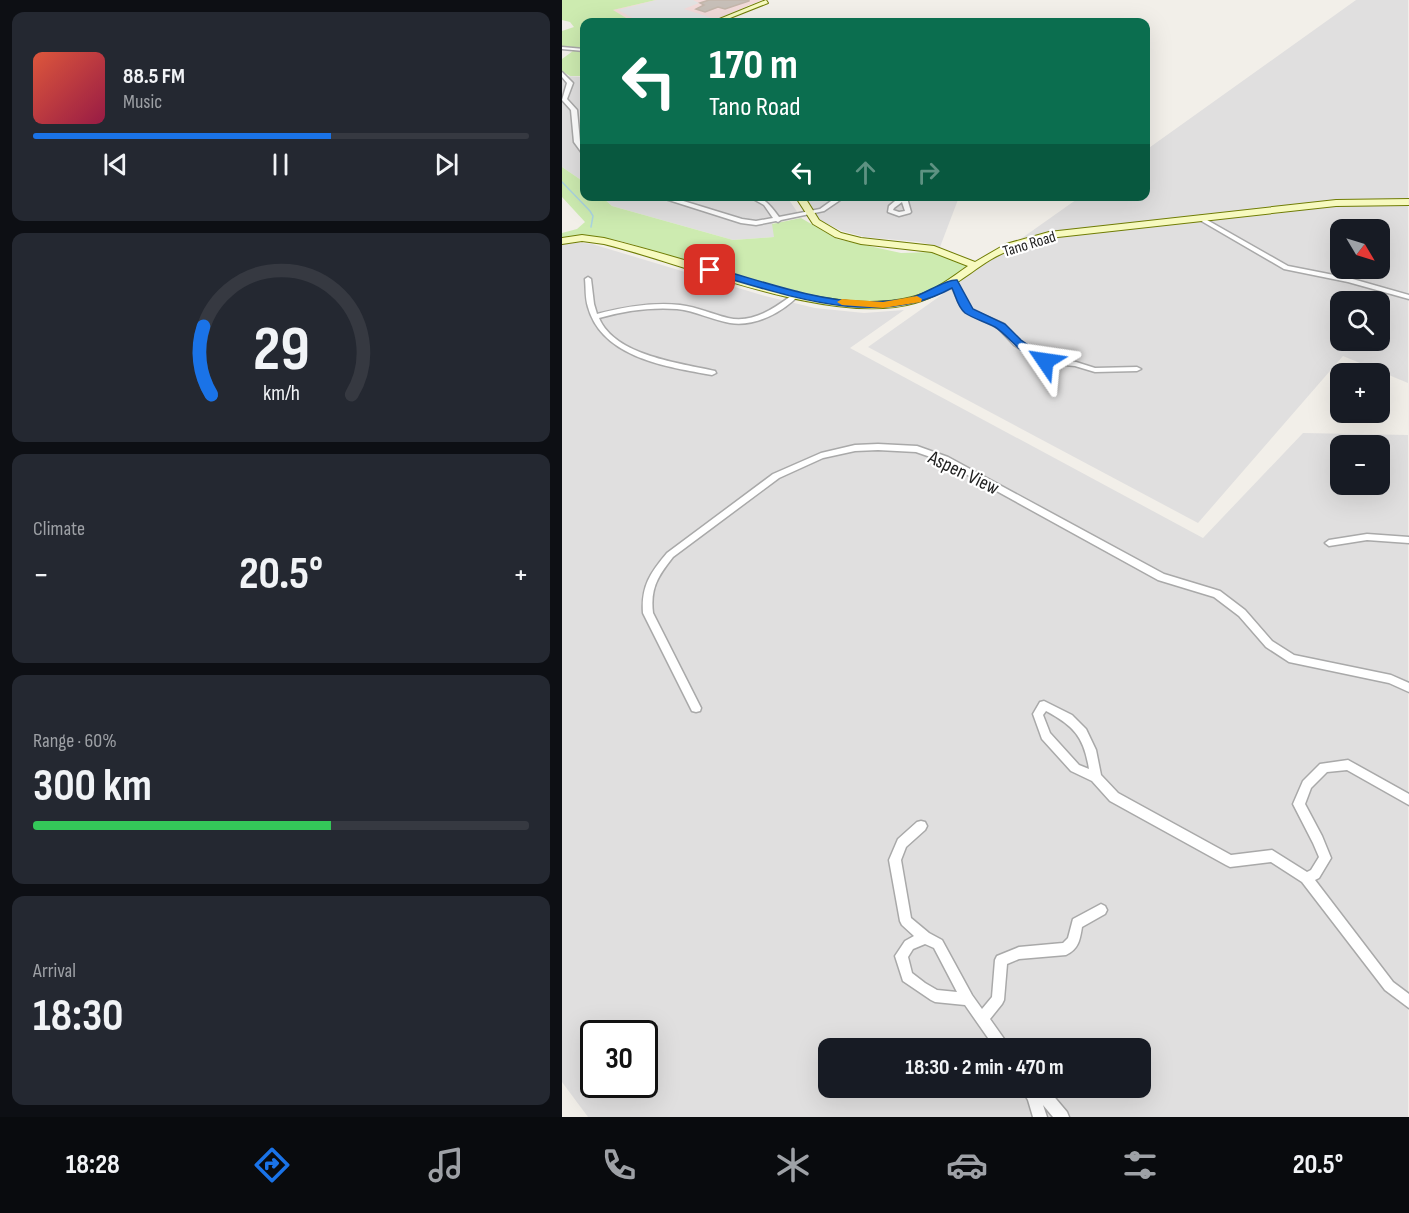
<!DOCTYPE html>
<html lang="en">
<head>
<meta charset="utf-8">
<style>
	body { margin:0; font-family:"Sofia Sans Condensed",sans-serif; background:#242831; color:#f1f3f6; height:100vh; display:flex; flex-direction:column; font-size:22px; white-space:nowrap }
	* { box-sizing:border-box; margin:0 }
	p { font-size:20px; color:#9ea1a6 }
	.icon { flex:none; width:33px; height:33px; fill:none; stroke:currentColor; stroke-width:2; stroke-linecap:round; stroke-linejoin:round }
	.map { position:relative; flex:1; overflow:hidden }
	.side { display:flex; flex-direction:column; gap:12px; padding:12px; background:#0d0f14; width:562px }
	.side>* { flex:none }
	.top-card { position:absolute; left:18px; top:18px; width:570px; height:183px; border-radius:12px; box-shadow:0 6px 24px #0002; background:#0b6e4f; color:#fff; overflow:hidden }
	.needle { width:39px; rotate:128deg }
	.fabs { position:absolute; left:768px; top:219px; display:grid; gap:12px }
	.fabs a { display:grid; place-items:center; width:60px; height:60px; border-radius:12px; background:#171b24; box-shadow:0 6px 24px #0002; font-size:30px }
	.speed { position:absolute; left:18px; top:1020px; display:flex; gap:12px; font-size:30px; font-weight:700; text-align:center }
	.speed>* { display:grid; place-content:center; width:78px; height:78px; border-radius:50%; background:#171b24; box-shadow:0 6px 24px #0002; line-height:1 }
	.speed .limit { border:3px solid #111; border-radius:9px; background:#fff; color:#111 }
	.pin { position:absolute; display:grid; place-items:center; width:51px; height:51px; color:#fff; margin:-26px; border-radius:12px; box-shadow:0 3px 9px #0006 }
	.me { position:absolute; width:66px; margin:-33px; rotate:302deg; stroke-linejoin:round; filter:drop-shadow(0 0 4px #0008) }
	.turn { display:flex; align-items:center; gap:21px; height:126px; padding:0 30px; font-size:27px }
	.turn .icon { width:78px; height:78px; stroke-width:2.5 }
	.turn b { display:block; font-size:42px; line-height:51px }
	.lanes { display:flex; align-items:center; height:57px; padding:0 30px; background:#0003; justify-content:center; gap:30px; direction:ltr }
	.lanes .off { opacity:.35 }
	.big { font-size:45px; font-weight:700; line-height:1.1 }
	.side .tile { flex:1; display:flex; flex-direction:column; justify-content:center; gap:9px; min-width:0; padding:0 21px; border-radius:12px; background:#242831 }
	.side .dial { align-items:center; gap:0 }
	.dial svg { height:156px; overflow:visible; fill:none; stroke:#363941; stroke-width:7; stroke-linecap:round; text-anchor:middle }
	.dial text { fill:#f1f3f6; stroke:none }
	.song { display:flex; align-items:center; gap:18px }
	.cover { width:72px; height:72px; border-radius:9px; background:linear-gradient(135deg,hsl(10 70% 55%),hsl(340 70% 35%)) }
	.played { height:6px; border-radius:3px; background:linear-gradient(90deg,#1a73e8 60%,#363941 60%) }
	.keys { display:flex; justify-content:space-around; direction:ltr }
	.heat { display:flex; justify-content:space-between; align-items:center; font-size:33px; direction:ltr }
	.charge { height:9px; border-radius:4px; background:linear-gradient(90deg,#34c759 60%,#363941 0) }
	.trip { position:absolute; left:256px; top:1038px; width:333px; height:60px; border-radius:12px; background:#171b24; box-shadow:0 6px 24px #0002; font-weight:700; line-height:60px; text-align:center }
	.menu { display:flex; height:96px; justify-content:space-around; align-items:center; background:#090b0e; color:#9ea1a6 }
	.menu .icon { width:42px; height:42px }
	.menu .on { color:#1a73e8 }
	.menu b { font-size:27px; color:#f1f3f6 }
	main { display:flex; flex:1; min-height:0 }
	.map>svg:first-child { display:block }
	.residential { fill:#e0dfdf; fill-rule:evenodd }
	.commercial { fill:#f2dad9 }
	.grass { fill:#cdebb0 }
	.parking { fill:#e2e2e2 }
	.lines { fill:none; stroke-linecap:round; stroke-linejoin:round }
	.stream { stroke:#aad3df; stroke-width:1.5 }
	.building { fill:#c7bfb8; stroke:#c4b6ab; stroke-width:1.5 }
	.street-casing { stroke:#a9a9a9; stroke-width:3 }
	.secondary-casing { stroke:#707d05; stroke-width:2 }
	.street { fill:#fff; fill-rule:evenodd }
	.secondary { fill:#f7fabf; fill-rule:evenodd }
	.route { fill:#1a73e8; stroke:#114b97; stroke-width:1.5 }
	.slow { fill:#f59e0b }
	.labels { text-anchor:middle; stroke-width:4.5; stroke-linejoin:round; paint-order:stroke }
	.far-street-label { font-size:16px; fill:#222; stroke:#fff }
	.street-label { font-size:20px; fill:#222; stroke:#fff }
</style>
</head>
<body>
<main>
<section class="side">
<div class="tile">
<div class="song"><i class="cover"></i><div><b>88.5 FM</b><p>Music</p></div></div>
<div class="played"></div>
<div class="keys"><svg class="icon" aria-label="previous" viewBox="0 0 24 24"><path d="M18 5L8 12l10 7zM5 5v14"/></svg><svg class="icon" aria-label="pause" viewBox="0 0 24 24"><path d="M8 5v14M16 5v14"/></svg><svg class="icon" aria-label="next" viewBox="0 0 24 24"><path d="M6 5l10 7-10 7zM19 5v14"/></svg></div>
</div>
<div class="tile dial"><svg viewBox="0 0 100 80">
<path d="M14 69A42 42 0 1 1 86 69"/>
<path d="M14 69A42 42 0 0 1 10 34" stroke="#1a73e8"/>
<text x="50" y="56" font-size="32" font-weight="700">29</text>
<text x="50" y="72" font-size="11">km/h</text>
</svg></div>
<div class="tile"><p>Climate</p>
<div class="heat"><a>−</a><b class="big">20.5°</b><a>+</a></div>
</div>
<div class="tile"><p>Range · 60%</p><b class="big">300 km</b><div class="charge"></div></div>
<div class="tile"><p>Arrival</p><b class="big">18:30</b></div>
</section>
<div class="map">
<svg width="847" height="1117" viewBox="0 0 847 1117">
	<rect width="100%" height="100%" fill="#f2efe9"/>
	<g class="residential">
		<path d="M 794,0 L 846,0 L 846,383 L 781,356 L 636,523 L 306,347 L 518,197 L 584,196 L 584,150 ZM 778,230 L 818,230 L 818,268 L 778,268 ZM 778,302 L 818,302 L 818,340 L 778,340 Z"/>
		<path d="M 0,76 L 22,77 L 22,182 L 0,167 Z"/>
		<path d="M 194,196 L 202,201 L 225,197 L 236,213 L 210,220 L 213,237 L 171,240 L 50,206 L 40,197 Z"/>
		<path d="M 243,197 L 397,197 L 378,247 L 358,242 L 303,237 L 280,231 L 259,221 Z"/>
		<path d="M 12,242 L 30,244 L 203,296 L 253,308 L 302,313 L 342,310 L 288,348 L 641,538 L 741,433 L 846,435 L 846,1117 L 26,1117 L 0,1082 L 0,243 ZM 778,446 L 818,446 L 818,484 L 778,484 ZM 32,1034 L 82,1034 L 82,1084 L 32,1084 ZM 267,1048 L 579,1048 L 579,1088 L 267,1088 Z"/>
	</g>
	<path class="commercial" d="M 94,0 L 200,0 L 148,22 L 71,22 L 50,10 Z"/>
	<g class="grass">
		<path d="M 0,0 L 94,0 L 51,10 L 71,22 L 22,22 L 22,48 L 0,46 L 0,31 L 12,27 L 8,22 L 0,20 Z"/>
		<path d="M 11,51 L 22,51 L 22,76 L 8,76 L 0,71 L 0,59 Z"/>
		<path d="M 0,167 L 22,182 L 22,196 L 40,197 L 50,206 L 171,240 L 212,237 L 210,224 L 239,218 L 275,239 L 339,253 L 371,252 L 401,263 L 405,268 C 389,278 375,289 357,295 C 279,322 135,260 54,240 L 27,236 L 0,238 L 0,233 L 15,229 L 23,222 L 0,197 Z"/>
	</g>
	<path class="parking" d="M 95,0 L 131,0 L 137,3 L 122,9 L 153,19 L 145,22 L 78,22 L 56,10 Z"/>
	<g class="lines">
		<path class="stream" d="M 0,182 L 28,211 L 31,216 L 29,227"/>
	</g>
	<path class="building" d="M 147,0 L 187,0 L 187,1 L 163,9 L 156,7 L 143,12 L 134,9 L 142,5 L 138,3 Z"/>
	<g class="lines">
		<defs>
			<g id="street">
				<path d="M 0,47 L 22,49 L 22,51 L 0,49 Z"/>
				<path d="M 0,72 L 11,83 L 5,99 L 15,110 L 18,142 L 22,149 L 22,154 L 20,153 L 12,142 L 9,110 L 0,100 L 5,83 L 0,77 Z"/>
				<path d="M 94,196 L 105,196 L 180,219 L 194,221 L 211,218 L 202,205 L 186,196 C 202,196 208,205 217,217 L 258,209 L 276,196 L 284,196 L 262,211 L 219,220 L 216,222 L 214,221 L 194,225 L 179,223 Z"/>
				<path d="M 339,196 L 347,196 L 345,198 L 349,212 L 348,213 L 337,216 L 326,212 L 327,206 ZM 340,202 L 343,211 L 337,212 L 331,210 L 332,208 Z"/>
				<path d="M 638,216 L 726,266 L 787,278 L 847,295 L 847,299 L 786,282 L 722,269 L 636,219 L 636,217 Z"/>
				<path d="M 26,277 L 29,279 L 32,304 L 35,314 C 62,307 90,302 118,305 C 135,307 150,314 166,318 C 192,324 214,307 233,293 L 235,292 L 238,294 C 221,312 194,327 168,323 C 150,320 134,311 115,309 C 88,307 62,311 37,318 C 53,356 118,363 153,371 L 154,373 L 150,375 C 106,367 40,358 26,307 C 23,298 24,288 23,279 Z"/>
				<path d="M 391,281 L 394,283 L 404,304 L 409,310 L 442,324 L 458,341 L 485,359 L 514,362 L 533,368 L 575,367 L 579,369 L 575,371 L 533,372 L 513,366 L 480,363 L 452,345 L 436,328 L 405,312 L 398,305 L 388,283 Z"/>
				<path d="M 316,444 L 355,446 L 386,457 L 602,574 L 658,591 L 683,610 L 710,641 L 732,655 L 829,675 L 847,683 L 847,692 L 827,683 L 727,662 L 704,647 L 677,616 L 652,597 L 596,580 L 380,461 L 354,452 L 316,450 L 293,451 L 261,458 L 217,478 L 111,557 C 96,576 88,588 91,613 L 139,708 L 138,711 L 134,712 L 130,711 L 81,613 C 79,586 89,572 105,553 L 211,474 L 259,453 L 293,445 Z"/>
				<path d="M 805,534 L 847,537 L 847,543 L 805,540 L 767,546 L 763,543 L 767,540 Z"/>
				<path d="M 482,701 L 510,715 L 524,729 L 534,750 L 539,775 L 556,793 L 669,855 L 710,850 L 745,872 L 749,870 L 757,857 L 751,843 L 731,804 L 741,781 L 758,764 L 786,760 L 847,794 L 847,805 L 785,770 L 765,772 L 749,788 L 743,804 L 760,836 L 769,858 L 757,878 L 753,880 L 831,982 L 847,994 L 847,1008 L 823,990 L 740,882 L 709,862 L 668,867 L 664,865 L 548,801 L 530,781 L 509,771 L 480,739 L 471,714 L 478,702 ZM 484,711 C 512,726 522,737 527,769 L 517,765 L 488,733 L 481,715 Z"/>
				<path d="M 359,821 L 363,822 L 365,826 L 363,830 L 344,847 L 339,860 L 349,918 L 367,933 L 380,940 L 410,995 L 420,1009 L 430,997 L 433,960 L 435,956 L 457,947 L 501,943 L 506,938 L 511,919 L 539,904 L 543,906 L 545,910 L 543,914 L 520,927 C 518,939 517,949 504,955 L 457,959 L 445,964 L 442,1000 L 440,1004 L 428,1019 L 445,1043 L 446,1048 L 433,1048 L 403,1005 L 373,1002 L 369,1000 L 341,981 L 333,956 L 343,941 L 352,936 L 340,925 L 338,921 L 327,860 L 336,839 L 355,822 ZM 363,944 L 372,948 L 395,992 L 375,990 L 363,983 L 350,973 L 346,957 L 351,949 Z"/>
				<path d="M 459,1088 L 474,1088 L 476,1091 L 489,1093 L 505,1112 L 507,1117 L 491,1117 L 481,1105 L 485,1117 L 471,1117 L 466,1100 Z"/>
			</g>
			<g id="secondary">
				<path d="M 204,0 L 206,3 L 158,22 L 150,22 Z"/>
				<path d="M 233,196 L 242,196 L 257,220 L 279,233 L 299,238 L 372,246 L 413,262 L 444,244 L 487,232 L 774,200 L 847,199 L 847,205 L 774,206 L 487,238 C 466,243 446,249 428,260 C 404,275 382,295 353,303 C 270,327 127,265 42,244 L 20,241 L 0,244 L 0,238 L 20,235 L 42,238 C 69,245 95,252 122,260 C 187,280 282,315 350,297 C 371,292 389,278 406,266 L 370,252 L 299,244 L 273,237 L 251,224 Z"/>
			</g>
		</defs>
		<use href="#street" class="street-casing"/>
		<use href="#secondary" class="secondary-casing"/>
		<use href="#street" class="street"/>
		<use href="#secondary" class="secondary"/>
	</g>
	<path class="route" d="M 148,267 C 198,280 249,300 302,302 C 316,302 334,301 348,298 C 362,295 383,279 395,280 L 411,309 L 443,324 L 459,340 L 489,361 L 487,363 C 468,367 448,336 433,327 C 424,322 412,319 403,313 C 395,306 394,296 390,288 C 314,330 222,294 144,272 L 143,270 Z"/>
	<path class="slow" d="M 355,296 L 360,299 L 359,302 L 321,308 L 280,305 L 275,302 L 280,299 L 321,302 Z"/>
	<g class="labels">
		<g class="far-street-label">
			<text transform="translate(467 243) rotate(-17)" y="6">Tano Road</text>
		</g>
		<g class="street-label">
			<text transform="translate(402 472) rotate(26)" y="7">Aspen View</text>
		</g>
	</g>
</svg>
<div class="fabs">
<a><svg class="needle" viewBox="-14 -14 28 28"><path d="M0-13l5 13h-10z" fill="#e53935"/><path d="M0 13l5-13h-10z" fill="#9ea1a6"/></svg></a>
<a><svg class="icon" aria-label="search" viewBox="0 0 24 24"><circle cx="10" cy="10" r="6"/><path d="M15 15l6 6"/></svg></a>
<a>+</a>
<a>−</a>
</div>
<div class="speed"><div class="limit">30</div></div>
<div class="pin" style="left:148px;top:270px;background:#d93025"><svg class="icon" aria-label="arrive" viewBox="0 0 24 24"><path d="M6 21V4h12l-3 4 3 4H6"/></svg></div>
<svg class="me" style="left:483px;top:361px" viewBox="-20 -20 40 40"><path d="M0-17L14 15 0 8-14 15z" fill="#1a73e8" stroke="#fff" stroke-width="4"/></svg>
<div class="trip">18:30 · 2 min · 470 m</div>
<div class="top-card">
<div class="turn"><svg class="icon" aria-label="left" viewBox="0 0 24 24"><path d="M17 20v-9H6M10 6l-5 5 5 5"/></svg><div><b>170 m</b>Tano Road</div></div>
<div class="lanes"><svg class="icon" aria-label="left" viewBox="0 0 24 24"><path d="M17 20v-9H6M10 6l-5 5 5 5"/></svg><svg class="icon off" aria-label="ahead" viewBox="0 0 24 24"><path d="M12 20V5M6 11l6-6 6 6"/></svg><svg class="icon off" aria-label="right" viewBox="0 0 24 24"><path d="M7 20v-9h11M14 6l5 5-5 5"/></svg></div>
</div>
</div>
</main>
<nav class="menu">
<b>18:28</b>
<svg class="icon on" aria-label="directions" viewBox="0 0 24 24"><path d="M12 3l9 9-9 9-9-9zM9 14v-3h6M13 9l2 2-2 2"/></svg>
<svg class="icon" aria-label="music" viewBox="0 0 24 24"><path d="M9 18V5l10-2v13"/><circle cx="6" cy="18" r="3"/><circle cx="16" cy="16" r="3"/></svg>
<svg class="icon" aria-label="phone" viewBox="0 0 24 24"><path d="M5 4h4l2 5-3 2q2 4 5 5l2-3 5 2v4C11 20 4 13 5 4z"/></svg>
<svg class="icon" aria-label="climate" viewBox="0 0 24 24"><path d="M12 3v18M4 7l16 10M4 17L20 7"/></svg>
<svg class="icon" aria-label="car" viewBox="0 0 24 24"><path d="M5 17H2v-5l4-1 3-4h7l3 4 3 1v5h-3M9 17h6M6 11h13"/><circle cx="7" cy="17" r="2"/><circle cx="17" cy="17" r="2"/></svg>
<svg class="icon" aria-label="filters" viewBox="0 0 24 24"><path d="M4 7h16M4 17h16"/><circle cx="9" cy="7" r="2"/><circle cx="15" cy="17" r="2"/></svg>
<b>20.5°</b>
</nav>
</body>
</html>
